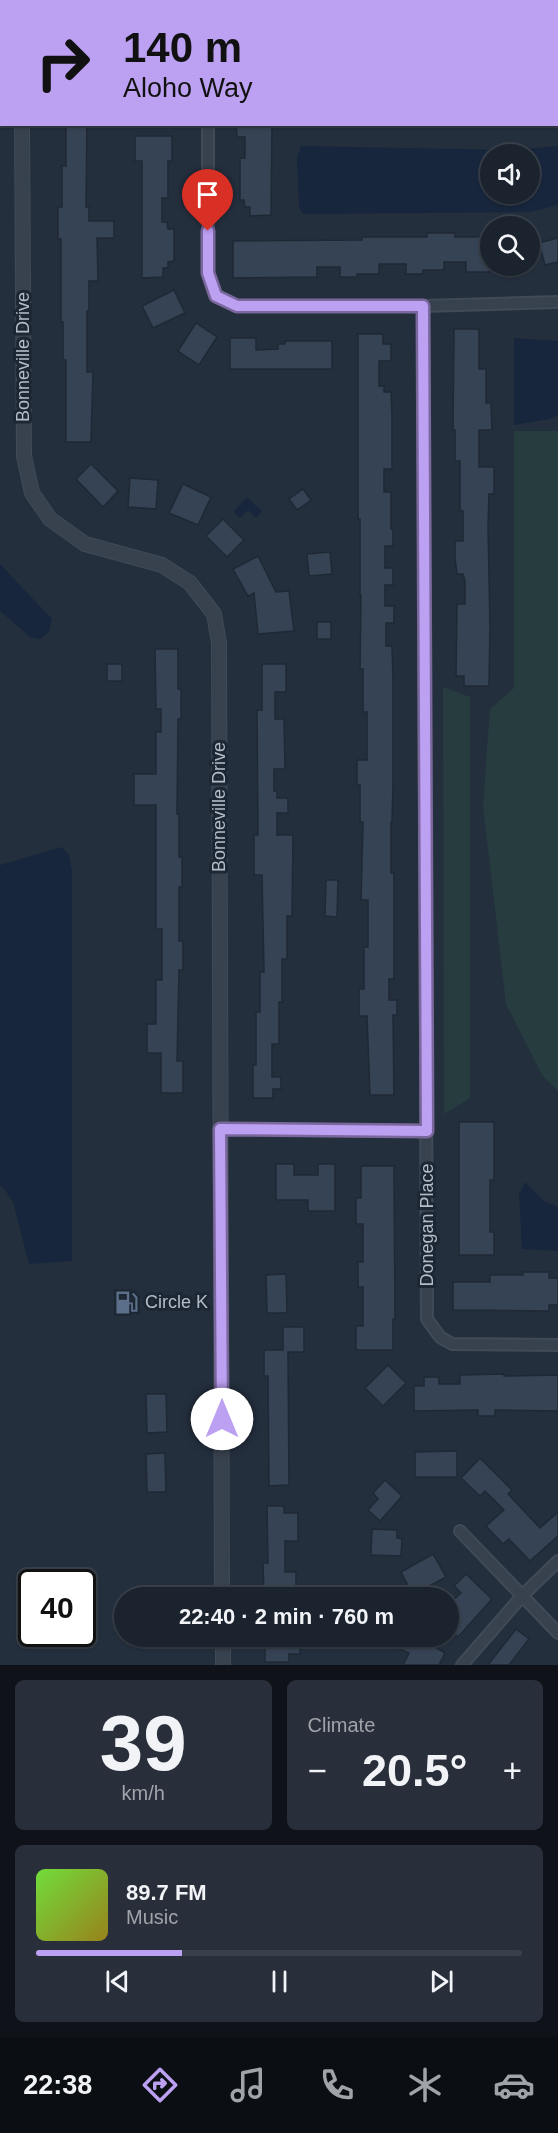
<!DOCTYPE html>
<html lang="en">
<head>
<meta charset="utf-8">
<style>
	body { margin:0; font-family:Helvetica,sans-serif; background:#282f3a; color:#f1f3f6; height:100vh; display:flex; flex-direction:column; font-size:22px; white-space:nowrap }
	* { box-sizing:border-box; margin:0 }
	p { font-size:20px; color:#a0a4aa }
	.icon { flex:none; width:33px; height:33px; fill:none; stroke:currentColor; stroke-width:2; stroke-linecap:round; stroke-linejoin:round }
	.map { position:relative; height:1665px; overflow:hidden }
	.sheet { display:flex; flex-direction:column; gap:15px; padding:15px; background:#0f1319; flex:1 }
	.sheet>* { flex:none }
	.hud { position:absolute; left:0px; top:0px; width:558px; height:126px; box-shadow:0 2px 4px #0004,0 0 0 2px #39404a; background:#bca0f2; color:#111; overflow:hidden }
	.buttons { position:absolute; left:480px; top:144px; display:grid; gap:12px }
	.buttons a { display:grid; place-items:center; width:60px; height:60px; border-radius:50%; background:#1b232e; box-shadow:0 2px 4px #0004,0 0 0 2px #39404a; font-size:30px }
	.speed { position:absolute; left:18px; top:1569px; display:flex; gap:12px; font-size:30px; font-weight:700; text-align:center }
	.speed>* { display:grid; place-content:center; width:78px; height:78px; border-radius:50%; background:#1b232e; box-shadow:0 2px 4px #0004,0 0 0 2px #39404a; line-height:1 }
	.speed .limit { border:3px solid #111; border-radius:9px; background:#fff; color:#111 }
	.pin { position:absolute; display:grid; place-items:center; width:51px; height:51px; color:#fff; margin:-62px -26px; border-radius:50% 50% 50% 0; rotate:-45deg; box-shadow:0 0 6px #0007 }
	.pin .icon { rotate:45deg }
	.me { position:absolute; width:66px; margin:-33px; rotate:0deg; stroke-linejoin:round; filter:drop-shadow(0 0 4px #0008) }
	.turn { display:flex; align-items:center; gap:21px; height:126px; padding:0 24px; font-size:27px }
	.turn .icon { width:78px; height:78px; stroke-width:2.5 }
	.turn b { display:block; font-size:42px; line-height:51px }
	.big { font-size:45px; font-weight:600; line-height:1.1 }
	.sheet .card { flex:1; display:flex; flex-direction:column; justify-content:center; gap:9px; min-width:0; padding:0 21px; border-radius:9px; background:#282f3a }
	.sheet .dial { align-items:center; gap:0 }
	.dial b { font-size:78px; line-height:1 }
	.song { display:flex; align-items:center; gap:18px }
	.cover { width:72px; height:72px; border-radius:9px; background:linear-gradient(135deg,hsl(100 70% 55%),hsl(50 70% 35%)) }
	.played { height:6px; border-radius:3px; background:linear-gradient(90deg,#bca0f2 30%,#39404a 30%) }
	.keys { display:flex; justify-content:space-around; direction:ltr }
	.heat { display:flex; justify-content:space-between; align-items:center; font-size:33px; direction:ltr }
	.sheet .tiles { flex:1; display:grid; gap:15px; grid-template-columns:1fr 1fr }
	.card:last-child { grid-column:span 2 }
	.trip { position:absolute; left:114px; top:1587px; width:345px; height:60px; border-radius:30px; background:#1b232e; box-shadow:0 2px 4px #0004,0 0 0 2px #39404a; font-weight:600; line-height:60px; text-align:center }
	.dock { display:flex; height:96px; justify-content:space-around; align-items:center; background:#0b0e12; color:#a0a4aa }
	.dock .icon { width:42px; height:42px }
	.dock .current { color:#bca0f2 }
	.dock b { font-size:27px; color:#f1f3f6 }
	.map>svg:first-child { display:block }
	.green { fill:#263c3f }
	.water { fill:#17263c; fill-rule:evenodd }
	.building { fill:#364354; stroke:#1f2835; stroke-width:1.5 }
	.lines { fill:none; stroke-linecap:round; stroke-linejoin:round }
	.minor-casing { stroke:#414a57; stroke-width:14 }
	.tertiary-casing { stroke:#414a57; stroke-width:16 }
	.minor { stroke:#38414e; stroke-width:10 }
	.tertiary { stroke:#38414e; stroke-width:14 }
	.route-casing { stroke:#7a689d; stroke-width:15 }
	.route { stroke:#bca0f2; stroke-width:10 }
	.labels { text-anchor:middle; stroke-width:6; stroke-linejoin:round; paint-order:stroke }
	.street-label { font-size:18px; fill:#b4bcc9; stroke:#1d2633 }
	.poi-label { font-size:18px; fill:#b4bcc9; stroke:#1d2633; text-anchor:start }
</style>
</head>
<body>
<div class="map">
<svg width="558" height="1665" viewBox="0 0 558 1665">
	<rect width="100%" height="100%" fill="#242f3e"/>
	<g class="green">
		<path d="M 514,431 L 558,431 L 558,1091 L 542,1075 L 506,1004 L 483,806 L 490,709 L 514,688 Z"/>
		<path d="M 443,687 L 470,697 L 470,1098 L 444,1114 Z"/>
	</g>
	<g class="water">
		<path d="M 301,146 L 511,150 L 558,146 L 558,205 L 531,212 L 303,214 L 299,207 L 297,159 ZM 490,154 L 530,154 L 530,194 L 490,194 Z"/>
		<path d="M 514,338 L 558,341 L 558,415 L 549,419 L 514,425 Z"/>
		<path d="M 247,497 L 262,511 L 256,518 L 248,510 L 240,518 L 233,512 Z"/>
		<path d="M 0,564 L 52,619 L 49,632 L 40,639 L 30,637 L 0,611 Z"/>
		<path d="M 62,847 L 69,855 L 72,872 L 72,1261 L 29,1264 L 13,1202 L 3,1187 L 0,1186 L 0,865 Z"/>
		<path d="M 525,1182 L 544,1201 L 558,1207 L 558,1251 L 522,1249 L 519,1195 Z"/>
	</g>
	<g class="building">
		<path d="M 66,124 L 87,124 L 86,207 L 89,207 L 89,221 L 114,221 L 114,238 L 97,238 L 98,281 L 89,281 L 89,311 L 87,311 L 87,372 L 93,372 L 91,442 L 66,442 L 66,360 L 63,360 L 63,322 L 61,322 L 61,239 L 58,239 L 58,207 L 62,207 L 62,166 L 66,166 Z"/>
		<path d="M 236,124 L 272,124 L 271,215 L 250,216 L 250,207 L 245,207 L 244,200 L 240,200 L 240,158 L 245,158 L 245,137 L 237,137 Z"/>
		<path d="M 135,136 L 172,136 L 172,161 L 168,161 L 168,198 L 162,198 L 162,222 L 167,222 L 168,229 L 174,229 L 174,261 L 168,262 L 168,268 L 163,268 L 163,277 L 142,278 L 142,161 L 135,161 Z"/>
		<path d="M 427,233 L 455,233 L 455,237 L 490,237 L 490,272 L 466,272 L 466,262 L 444,262 L 444,270 L 423,270 L 423,274 L 406,274 L 406,264 L 379,264 L 379,274 L 357,274 L 357,277 L 340,277 L 340,267 L 317,267 L 317,277 L 233,278 L 233,241 L 362,240 L 362,237 L 427,237 Z"/>
		<path d="M 558,238 L 558,262 L 545,265 L 539,243 Z"/>
		<path d="M 174,290 L 185,313 L 153,328 L 142,306 Z"/>
		<path d="M 196,323 L 217,337 L 199,365 L 178,351 Z"/>
		<path d="M 454,329 L 479,329 L 479,369 L 486,369 L 486,403 L 491,403 L 492,430 L 479,430 L 479,467 L 494,467 L 494,494 L 489,494 L 488,526 L 490,627 L 489,686 L 464,686 L 464,676 L 456,676 L 457,604 L 465,604 L 465,581 L 463,574 L 457,574 L 455,558 L 455,541 L 463,541 L 463,511 L 460,511 L 460,461 L 455,461 L 455,430 L 453,430 Z"/>
		<path d="M 358,334 L 383,334 L 383,344 L 391,344 L 391,361 L 379,361 L 379,386 L 384,386 L 384,392 L 391,392 L 392,415 L 392,469 L 384,469 L 384,492 L 391,492 L 391,529 L 393,529 L 393,546 L 385,546 L 385,568 L 393,568 L 393,585 L 385,585 L 385,606 L 394,606 L 394,623 L 386,623 L 386,646 L 392,646 L 393,679 L 393,785 L 392,822 L 391,822 L 391,873 L 394,873 L 394,979 L 389,979 L 389,1000 L 397,1000 L 397,1015 L 393,1015 L 394,1095 L 370,1095 L 367,1016 L 359,1016 L 359,989 L 364,989 L 364,947 L 368,947 L 368,900 L 361,900 L 363,822 L 360,822 L 360,785 L 357,785 L 357,760 L 367,760 L 367,712 L 363,712 L 363,669 L 360,669 L 361,595 L 360,595 L 360,519 L 358,519 Z"/>
		<path d="M 230,338 L 256,338 L 256,350 L 278,349 L 278,344 L 285,344 L 285,341 L 332,341 L 332,369 L 230,369 Z"/>
		<path d="M 91,464 L 118,491 L 103,507 L 76,479 Z"/>
		<path d="M 130,478 L 158,480 L 156,509 L 128,507 Z"/>
		<path d="M 183,484 L 211,497 L 198,525 L 169,513 Z"/>
		<path d="M 303,489 L 311,500 L 297,510 L 289,499 Z"/>
		<path d="M 223,519 L 244,540 L 227,557 L 206,536 Z"/>
		<path d="M 330,552 L 332,574 L 309,576 L 307,554 Z"/>
		<path d="M 258,556 L 276,592 L 289,591 L 294,631 L 258,634 L 254,593 L 248,596 L 233,569 Z"/>
		<rect x="317" y="622" width="14" height="17"/>
		<path d="M 155,649 L 178,649 L 178,689 L 181,689 L 181,719 L 178,719 L 177,814 L 179,814 L 179,857 L 182,857 L 182,887 L 179,887 L 179,941 L 183,941 L 183,970 L 179,970 L 177,1061 L 183,1061 L 183,1093 L 161,1093 L 161,1053 L 147,1053 L 147,1024 L 156,1024 L 156,980 L 162,980 L 162,929 L 156,929 L 156,805 L 134,805 L 134,774 L 156,774 L 156,732 L 161,732 L 161,709 L 156,709 Z"/>
		<rect x="107" y="664" width="15" height="17"/>
		<path d="M 262,664 L 286,664 L 286,692 L 275,692 L 275,719 L 284,719 L 285,769 L 274,769 L 274,791 L 277,791 L 277,798 L 288,798 L 288,813 L 277,813 L 277,835 L 293,835 L 292,916 L 287,916 L 287,959 L 282,959 L 282,1002 L 279,1002 L 279,1044 L 272,1044 L 272,1077 L 281,1077 L 281,1089 L 273,1089 L 273,1098 L 253,1098 L 253,1065 L 256,1065 L 256,1012 L 260,1012 L 260,972 L 264,972 L 262,875 L 254,875 L 254,835 L 258,835 L 257,710 L 262,710 Z"/>
		<path d="M 326,880 L 338,880 L 337,917 L 325,916 Z"/>
		<path d="M 459,1122 L 494,1122 L 494,1180 L 490,1180 L 490,1232 L 494,1232 L 494,1255 L 459,1255 Z"/>
		<path d="M 276,1164 L 294,1164 L 294,1175 L 318,1175 L 318,1164 L 335,1164 L 335,1211 L 308,1211 L 308,1200 L 276,1200 Z"/>
		<path d="M 361,1166 L 394,1166 L 395,1319 L 393,1319 L 393,1350 L 356,1350 L 356,1326 L 363,1326 L 363,1287 L 358,1287 L 358,1262 L 363,1262 L 363,1224 L 356,1224 L 356,1198 L 361,1198 Z"/>
		<path d="M 523,1272 L 549,1272 L 549,1278 L 558,1278 L 558,1305 L 549,1305 L 549,1311 L 453,1310 L 453,1282 L 490,1282 L 490,1275 L 523,1275 Z"/>
		<path d="M 286,1274 L 287,1313 L 267,1313 L 266,1275 Z"/>
		<path d="M 283,1327 L 304,1327 L 304,1352 L 288,1352 L 289,1485 L 269,1486 L 268,1376 L 264,1376 L 264,1350 L 283,1350 Z"/>
		<path d="M 388,1365 L 406,1383 L 383,1406 L 365,1388 Z"/>
		<path d="M 504,1374 L 504,1376 L 558,1375 L 558,1411 L 495,1410 L 495,1416 L 478,1416 L 478,1410 L 414,1411 L 414,1386 L 424,1386 L 424,1377 L 439,1377 L 439,1384 L 460,1384 L 460,1375 Z"/>
		<path d="M 146,1394 L 166,1394 L 167,1432 L 147,1433 Z"/>
		<path d="M 457,1451 L 457,1477 L 415,1477 L 415,1452 Z"/>
		<path d="M 165,1453 L 166,1492 L 147,1492 L 146,1454 Z"/>
		<path d="M 480,1458 L 512,1490 L 508,1494 L 540,1528 L 558,1512 L 558,1536 L 530,1561 L 509,1539 L 503,1544 L 486,1526 L 504,1510 L 485,1491 L 480,1496 L 461,1478 Z"/>
		<path d="M 385,1480 L 402,1496 L 380,1521 L 368,1510 L 378,1499 L 373,1493 Z"/>
		<path d="M 267,1506 L 284,1506 L 284,1513 L 298,1513 L 298,1541 L 285,1541 L 285,1572 L 296,1572 L 296,1595 L 285,1595 L 285,1598 L 264,1598 L 263,1563 L 268,1563 Z"/>
		<path d="M 372,1529 L 397,1530 L 397,1538 L 402,1539 L 401,1556 L 371,1555 Z"/>
		<path d="M 433,1554 L 446,1577 L 413,1595 L 401,1572 Z"/>
		<path d="M 466,1574 L 492,1599 L 458,1637 L 448,1627 L 448,1605 L 461,1593 L 454,1586 Z"/>
		<path d="M 516,1629 L 529,1639 L 509,1665 L 488,1665 Z"/>
		<path d="M 265,1636 L 300,1636 L 300,1654 L 289,1654 L 289,1662 L 265,1662 Z"/>
		<path d="M 407,1636 L 431,1636 L 438,1640 L 435,1647 L 445,1653 L 439,1665 L 403,1665 L 409,1653 L 400,1649 Z"/>
	</g>
	<g class="lines">
		<defs>
			<g id="minor">
				<path d="M 556,54 L 558,54"/>
				<path d="M 208,124 L 208,273 L 215,296 L 237,306 L 423,306 L 558,302"/>
				<path d="M 423,306 L 427,1319 L 440,1337 L 452,1344 L 558,1345"/>
				<path d="M 220,1129 L 427,1131"/>
				<path d="M 460,1531 L 558,1633"/>
				<path d="M 462,1665 L 522,1596 L 558,1561"/>
			</g>
			<g id="tertiary">
				<path d="M 22,0 L 22,2"/>
				<path d="M 22,124 L 24,456 L 32,493 L 50,519 L 85,544 L 162,565 L 190,583 L 214,614 L 219,643 L 222,1598"/>
				<path d="M 223,1636 L 223,1665"/>
			</g>
		</defs>
		<use href="#minor" class="minor-casing"/>
		<use href="#tertiary" class="tertiary-casing"/>
		<use href="#minor" class="minor"/>
		<use href="#tertiary" class="tertiary"/>
	</g>
	<g class="lines">
		<defs>
			<path id="route" d="M 208,231 L 208,273 L 216,296 L 237,306 L 423,306 L 427,1131 L 220,1129 L 222,1419"/>
		</defs>
		<use href="#route" class="route-casing"/>
		<use href="#route" class="route"/>
	</g>
	<defs>
		<symbol id="fuel-bare" viewBox="-9 -9 18 18"><path d="M-5.5-6h7V0h2V4h1.3V-2.5L3-4.5l.8-.8L6-3V5H2.5V1h-1V6h-7ZM-4.2-4.7v3.2H.2V-4.7Z" fill="#5c6f8a" stroke="#1d2633" stroke-width="2.5" paint-order="stroke"/></symbol>
	</defs>
	<g fill-rule="evenodd">
		<use href="#fuel-bare" x="110" y="1286" width="33" height="33"/>
	</g>
	<g class="labels">
		<g class="street-label">
			<text transform="translate(23 357) rotate(-90)" y="6">Bonneville Drive</text>
			<text transform="translate(219 807) rotate(-90)" y="6">Bonneville Drive</text>
			<text transform="translate(427 1225) rotate(-90)" y="6">Donegan Place</text>
		</g>
		<g class="poi-label">
			<text x="145" y="1308">Circle K</text>
		</g>
	</g>
</svg>
<div class="buttons">
<a><svg class="icon" aria-label="sound" viewBox="0 0 24 24"><path d="M4 9h4l5-4v14l-5-4H4zM17 9q2 3 0 6"/></svg></a>
<a><svg class="icon" aria-label="search" viewBox="0 0 24 24"><circle cx="10" cy="10" r="6"/><path d="M15 15l6 6"/></svg></a>
</div>
<div class="speed"><div class="limit">40</div></div>
<div class="pin" style="left:208px;top:231px;background:#d93025"><svg class="icon" aria-label="arrive" viewBox="0 0 24 24"><path d="M6 21V4h12l-3 4 3 4H6"/></svg></div>
<svg class="me" style="left:222px;top:1419px" viewBox="-20 -20 40 40"><circle r="19" fill="#fff"/><path d="M0-13L10 11 0 6-10 11z" fill="#bca0f2"/></svg>
<div class="trip">22:40 · 2 min · 760 m</div>
<div class="hud">
<div class="turn"><svg class="icon" aria-label="right" viewBox="0 0 24 24"><path d="M7 20v-9h11M14 6l5 5-5 5"/></svg><div><b>140 m</b>Aloho Way</div></div>
</div>
</div>
<section class="sheet">
<div class="tiles">
<div class="card dial"><b>39</b><p>km/h</p></div>
<div class="card"><p>Climate</p>
<div class="heat"><a>−</a><b class="big">20.5°</b><a>+</a></div>
</div>
<div class="card">
<div class="song"><i class="cover"></i><div><b>89.7 FM</b><p>Music</p></div></div>
<div class="played"></div>
<div class="keys"><svg class="icon" aria-label="previous" viewBox="0 0 24 24"><path d="M18 5L8 12l10 7zM5 5v14"/></svg><svg class="icon" aria-label="pause" viewBox="0 0 24 24"><path d="M8 5v14M16 5v14"/></svg><svg class="icon" aria-label="next" viewBox="0 0 24 24"><path d="M6 5l10 7-10 7zM19 5v14"/></svg></div>
</div>
</div>
</section>
<nav class="dock">
<b>22:38</b>
<svg class="icon current" aria-label="directions" viewBox="0 0 24 24"><path d="M12 3l9 9-9 9-9-9zM9 14v-3h6M13 9l2 2-2 2"/></svg>
<svg class="icon" aria-label="music" viewBox="0 0 24 24"><path d="M9 18V5l10-2v13"/><circle cx="6" cy="18" r="3"/><circle cx="16" cy="16" r="3"/></svg>
<svg class="icon" aria-label="phone" viewBox="0 0 24 24"><path d="M5 4h4l2 5-3 2q2 4 5 5l2-3 5 2v4C11 20 4 13 5 4z"/></svg>
<svg class="icon" aria-label="climate" viewBox="0 0 24 24"><path d="M12 3v18M4 7l16 10M4 17L20 7"/></svg>
<svg class="icon" aria-label="car" viewBox="0 0 24 24"><path d="M5 17H2v-5l4-1 3-4h7l3 4 3 1v5h-3M9 17h6M6 11h13"/><circle cx="7" cy="17" r="2"/><circle cx="17" cy="17" r="2"/></svg>
</nav>
</body>
</html>
